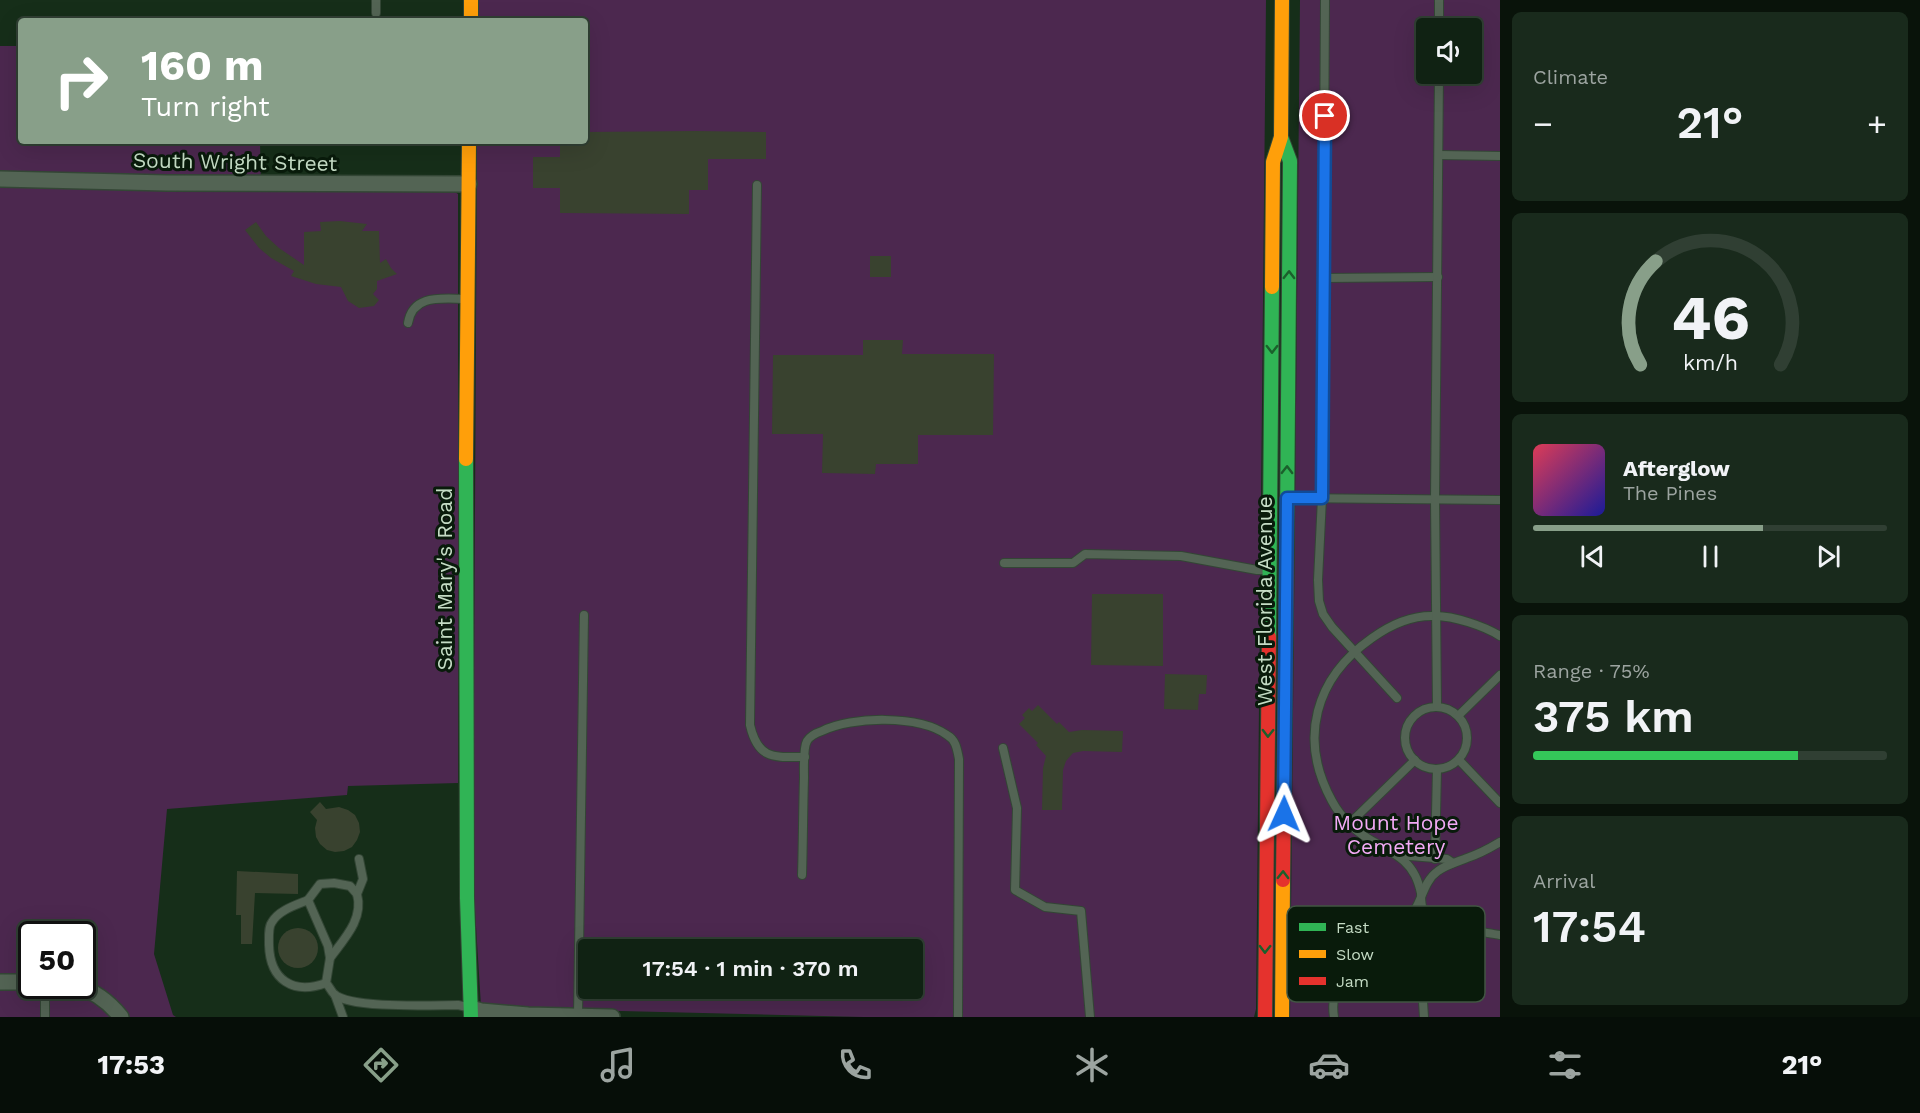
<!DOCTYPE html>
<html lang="en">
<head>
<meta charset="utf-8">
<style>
	body { margin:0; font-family:"Work Sans",sans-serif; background:#192a1c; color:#f1f3f6; height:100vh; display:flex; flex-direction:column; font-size:22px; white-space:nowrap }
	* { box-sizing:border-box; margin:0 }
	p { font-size:20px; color:#9ca4a0 }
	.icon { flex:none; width:33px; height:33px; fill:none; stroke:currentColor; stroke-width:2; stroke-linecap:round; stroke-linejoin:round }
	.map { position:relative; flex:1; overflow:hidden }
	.side { display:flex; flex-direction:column; gap:12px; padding:12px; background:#09130a; width:420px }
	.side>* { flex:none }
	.top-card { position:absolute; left:18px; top:18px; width:570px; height:126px; border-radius:6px; box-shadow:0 6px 24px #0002,0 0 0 2px #303f33; background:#889f89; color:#fff; overflow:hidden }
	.buttons { position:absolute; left:1416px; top:18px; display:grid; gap:12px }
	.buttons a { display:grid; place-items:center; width:66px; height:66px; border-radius:6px; background:#102213; box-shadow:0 6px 24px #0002,0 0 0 2px #303f33; font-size:30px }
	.speed { position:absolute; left:18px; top:921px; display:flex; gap:12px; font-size:30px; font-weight:700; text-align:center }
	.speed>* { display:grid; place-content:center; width:78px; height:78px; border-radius:50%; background:#102213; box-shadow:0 6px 24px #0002,0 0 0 2px #303f33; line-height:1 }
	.speed .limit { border:3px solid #111; border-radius:9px; background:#fff; color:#111 }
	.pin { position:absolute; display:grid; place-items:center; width:51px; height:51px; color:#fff; margin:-26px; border:3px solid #fff; border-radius:50%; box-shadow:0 2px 6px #0007 }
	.me { position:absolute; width:66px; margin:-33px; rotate:1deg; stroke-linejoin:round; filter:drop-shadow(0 0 4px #0008) }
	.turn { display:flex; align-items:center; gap:21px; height:126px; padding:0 24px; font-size:27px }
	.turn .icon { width:78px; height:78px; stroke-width:2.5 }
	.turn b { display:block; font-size:42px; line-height:51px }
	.big { font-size:45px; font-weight:600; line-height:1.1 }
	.side .card { flex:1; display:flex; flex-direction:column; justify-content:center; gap:9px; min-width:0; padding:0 21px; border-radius:9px; background:#192a1c }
	.side .dial { align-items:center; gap:0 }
	.dial svg { height:156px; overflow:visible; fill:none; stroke:#303f33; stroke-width:7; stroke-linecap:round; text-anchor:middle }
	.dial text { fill:#f1f3f6; stroke:none }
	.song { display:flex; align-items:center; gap:18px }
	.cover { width:72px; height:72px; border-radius:9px; background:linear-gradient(135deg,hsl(350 70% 55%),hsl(240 70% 35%)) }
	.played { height:6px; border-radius:3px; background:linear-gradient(90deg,#889f89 65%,#303f33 65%) }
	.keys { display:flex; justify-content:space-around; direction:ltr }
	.heat { display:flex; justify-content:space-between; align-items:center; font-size:33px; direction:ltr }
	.charge { height:9px; border-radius:4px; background:linear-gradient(90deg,#34c759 75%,#303f33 0) }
	.trip { position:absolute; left:578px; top:939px; width:345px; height:60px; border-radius:6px; background:#102213; box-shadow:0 6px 24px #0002,0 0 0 2px #303f33; font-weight:600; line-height:60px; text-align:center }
	.dock { display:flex; height:96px; justify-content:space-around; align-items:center; background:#060e08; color:#9ca4a0 }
	.dock .icon { width:42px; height:42px }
	.dock .on { color:#889f89 }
	.dock b { font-size:27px; color:#f1f3f6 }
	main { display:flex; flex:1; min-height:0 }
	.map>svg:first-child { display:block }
	.green { fill:#4c284f; fill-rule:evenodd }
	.building { fill:#39422f }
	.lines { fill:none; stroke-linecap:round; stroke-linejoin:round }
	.lane-casing { stroke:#334635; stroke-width:10 }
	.street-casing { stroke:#334635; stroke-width:18 }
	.fast-casing { stroke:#334635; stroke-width:16 }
	.slow-casing { stroke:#334635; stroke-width:16 }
	.jam-casing { stroke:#334635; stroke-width:16 }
	.lane { stroke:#536454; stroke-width:8 }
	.street { stroke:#536454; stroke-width:15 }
	.fast { stroke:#30b455; stroke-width:14 }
	.slow { stroke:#ff9f0a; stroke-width:14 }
	.jam { stroke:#e5322d; stroke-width:14 }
	.oneway { stroke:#1b602c }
	.route-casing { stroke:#114b97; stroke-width:15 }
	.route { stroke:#1a73e8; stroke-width:10 }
	.labels { text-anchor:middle; stroke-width:6; stroke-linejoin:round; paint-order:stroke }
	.street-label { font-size:21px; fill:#c5dcc5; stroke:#091b0b }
	.park-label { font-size:21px; fill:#f3aaf6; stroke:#091b0b }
	.key { fill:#091b0b; stroke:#415543; stroke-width:1.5 }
	.key-label { font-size:16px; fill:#c5dcc5 }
</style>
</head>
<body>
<main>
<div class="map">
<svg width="1500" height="1017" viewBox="0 0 1500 1017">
	<rect width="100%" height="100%" fill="#162e19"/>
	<g class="green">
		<path d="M 478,0 L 1266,0 L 1256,1009 L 1254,1017 L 863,1017 L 497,1008 L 481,1006 L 473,878 L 477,141 L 585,141 L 585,21 L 478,21 ZM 588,950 L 912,950 L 912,988 L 588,988 Z"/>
		<path d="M 1300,0 L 1500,0 L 1500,1017 L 1290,1017 ZM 1426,28 L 1472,28 L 1472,74 L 1426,74 Z"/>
		<path d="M 0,46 L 21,46 L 21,141 L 260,141 L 261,190 L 452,190 L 458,194 L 458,783 L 348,786 L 347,795 L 167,809 L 154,954 L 173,1015 L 176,1017 L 0,1017 ZM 32,934 L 82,934 L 82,986 L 32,986 Z"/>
	</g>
	<g class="building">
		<path d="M 696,131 L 766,132 L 766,159 L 708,159 L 708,190 L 689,190 L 689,214 L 560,213 L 560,188 L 533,188 L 533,157 L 560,157 L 560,141 L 585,141 L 585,132 Z"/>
		<path d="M 340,221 L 367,224 L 362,231 L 379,231 L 380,263 L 386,259 L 391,268 L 397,274 L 377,281 L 377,289 L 373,294 L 379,300 L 374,306 L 359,308 L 348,301 L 341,287 L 316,284 L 291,276 L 294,271 L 271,258 L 259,248 L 245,230 L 256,222 L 266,236 L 279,248 L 304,265 L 304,232 L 321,231 L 320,222 Z"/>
		<rect x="870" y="256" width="21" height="21"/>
		<path d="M 863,340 L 903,340 L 902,354 L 994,354 L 993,435 L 918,435 L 918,464 L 876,464 L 875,474 L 822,473 L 823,434 L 772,434 L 773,355 L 863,355 Z"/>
		<path d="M 1092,594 L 1163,594 L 1163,666 L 1091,665 Z"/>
		<path d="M 1165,674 L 1207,675 L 1206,694 L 1199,694 L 1198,710 L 1164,709 Z"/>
		<path d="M 1038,705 L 1057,724 L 1059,722 L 1069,732 L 1082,730 L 1123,731 L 1122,752 L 1083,751 L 1073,753 L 1066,761 L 1063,770 L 1062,810 L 1042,810 L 1043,768 L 1046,756 L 1036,745 L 1038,743 L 1019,724 L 1025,718 L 1022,715 L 1029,708 L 1032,711 Z"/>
		<path d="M 320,802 L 326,809 L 339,807 L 348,810 L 355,815 L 359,823 L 360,832 L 357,840 L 352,847 L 344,851 L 335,852 L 327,850 L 320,844 L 316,837 L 315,828 L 317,820 L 310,812 Z"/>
		<path d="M 237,871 L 298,874 L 298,894 L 255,893 L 252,944 L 241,944 L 241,915 L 236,915 Z"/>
		<circle cx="298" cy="948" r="20"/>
	</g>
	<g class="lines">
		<defs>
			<g id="lane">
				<path d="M 376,0 L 376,13"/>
				<path d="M 1325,0 L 1322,498 L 1318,580 L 1319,601 L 1323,614 L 1332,627 L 1397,698"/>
				<path d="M 1439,0 L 1439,28"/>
				<path d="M 1439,155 L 1500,156"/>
				<path d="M 757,185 L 750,725 C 758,760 774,757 805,757"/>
				<path d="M 1324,278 L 1438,277"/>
				<path d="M 408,323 C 413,293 443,299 467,299"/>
				<path d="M 1289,498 L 1500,500"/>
				<path d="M 1004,563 L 1073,563 L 1085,554 L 1181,556 L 1257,570 L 1267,570"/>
				<path d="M 1500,636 C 1484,626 1454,616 1435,616 C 1412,615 1390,625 1372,638 C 1315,678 1298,739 1332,801 C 1341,818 1357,833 1374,842 C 1384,848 1395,853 1404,861 C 1414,870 1418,880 1421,893 C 1421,897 1421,902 1422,906 C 1430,928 1480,931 1500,935"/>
				<circle cx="1436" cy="738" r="31"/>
				<path d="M 1437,707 L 1435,499 L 1439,74"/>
				<path d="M 1458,716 L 1500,675"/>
				<path d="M 1003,748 L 1017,808 L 1015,890 L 1045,907 L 1081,911 L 1090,1017"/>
				<path d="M 1459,760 L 1500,803"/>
				<path d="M 1350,823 L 1415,760"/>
				<path d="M 1398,855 L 1447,859 L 1453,863"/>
				<path d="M 359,859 L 363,879 L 357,894 L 350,886 L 334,883 L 320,884 L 308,900 L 328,946 L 330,958 L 326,983 C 329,986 331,991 334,994 C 350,1009 434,1005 458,1005 L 467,1007"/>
				<path d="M 1435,859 L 1437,769"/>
				<path d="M 802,875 C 803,843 803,811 804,778 C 804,769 803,748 807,741 C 810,736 816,733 822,731 C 852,716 919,715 947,735 C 956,740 957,749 959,759 L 958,1017"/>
				<path d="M 308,900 C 296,905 279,910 272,922 C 268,927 269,938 269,945 C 270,980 293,995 326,983"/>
				<path d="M 1418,923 L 1424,1017"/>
				<path d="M 330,958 C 344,939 364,919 357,894"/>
				<path d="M 335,995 L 343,1017"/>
				<path d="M 578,1016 L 584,615"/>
				<path d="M 45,1017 L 45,986"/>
				<path d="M 1334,1017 C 1329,985 1349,958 1375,941 C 1386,933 1400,927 1409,918 C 1422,905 1422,882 1438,871 C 1446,865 1457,862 1467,858 C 1479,854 1490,848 1500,842"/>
			</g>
			<g id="street">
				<path d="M 0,179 L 167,183 L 469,184"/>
				<path d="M 0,982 L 32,982"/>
				<path d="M 76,986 C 95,991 109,1002 121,1017"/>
				<path d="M 471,1008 L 481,1011 L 528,1015 L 612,1017"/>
			</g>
			<g id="fast">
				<path d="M 1281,137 L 1290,161 L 1287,524"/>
				<path d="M 466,459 L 467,898 L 471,1017"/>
				<path d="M 1269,637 L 1272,287"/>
			</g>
			<g id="slow">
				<path d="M 471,0 L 471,21"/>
				<path d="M 1272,287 L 1273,162 L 1281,137 L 1282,0"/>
				<path d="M 466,459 L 469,141"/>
				<path d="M 1282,1017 L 1283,880"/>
			</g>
			<g id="jam">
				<path d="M 1283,880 L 1287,524"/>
				<path d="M 1265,1017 L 1269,637"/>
			</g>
		</defs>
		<use href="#lane" class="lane-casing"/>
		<use href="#street" class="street-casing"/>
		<use href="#fast" class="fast-casing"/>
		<use href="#slow" class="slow-casing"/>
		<use href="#jam" class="jam-casing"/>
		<use href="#lane" class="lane"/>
		<use href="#street" class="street"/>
		<use href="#fast" class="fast"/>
		<use href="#slow" class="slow"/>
		<use href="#jam" class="jam"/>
	</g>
	<defs><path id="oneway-chevron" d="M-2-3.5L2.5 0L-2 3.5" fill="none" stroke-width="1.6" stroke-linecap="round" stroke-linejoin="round" transform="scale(1.5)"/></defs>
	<g class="oneway">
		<use href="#oneway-chevron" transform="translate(1289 275) rotate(-89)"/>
		<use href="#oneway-chevron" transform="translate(1272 349) rotate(90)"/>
		<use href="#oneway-chevron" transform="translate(1287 470) rotate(-89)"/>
		<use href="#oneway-chevron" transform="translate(1268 733) rotate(91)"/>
		<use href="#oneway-chevron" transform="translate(1283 875) rotate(-89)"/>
		<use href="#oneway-chevron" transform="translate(1265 949) rotate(91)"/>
	</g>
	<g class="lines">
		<defs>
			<path id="route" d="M 1284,814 L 1287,498 L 1322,498 L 1325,116"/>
		</defs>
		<use href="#route" class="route-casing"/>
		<use href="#route" class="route"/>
	</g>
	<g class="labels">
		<g class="street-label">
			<text transform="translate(235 162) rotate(1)" y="7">South Wright Street</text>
			<text transform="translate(445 579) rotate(-90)" y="7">Saint Mary's Road</text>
			<text transform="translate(1265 601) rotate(-90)" y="7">West Florida Avenue</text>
		</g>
		<g class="park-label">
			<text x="1396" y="830">Mount Hope<tspan x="1396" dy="24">Cemetery</tspan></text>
		</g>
	</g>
	<rect x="1287" y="906" width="198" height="96" rx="9" class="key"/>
	<rect x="1299" y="923" width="27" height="8" fill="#30b455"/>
	<rect x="1299" y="950" width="27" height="8" fill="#ff9f0a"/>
	<rect x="1299" y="977" width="27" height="8" fill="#e5322d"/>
	<g class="key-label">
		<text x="1336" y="933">Fast</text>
		<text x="1336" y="960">Slow</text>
		<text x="1336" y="987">Jam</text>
	</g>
</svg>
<div class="buttons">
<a><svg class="icon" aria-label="sound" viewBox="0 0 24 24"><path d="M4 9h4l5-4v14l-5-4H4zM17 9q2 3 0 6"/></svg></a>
</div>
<div class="speed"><div class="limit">50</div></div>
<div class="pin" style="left:1325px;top:116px;background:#d93025"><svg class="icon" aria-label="arrive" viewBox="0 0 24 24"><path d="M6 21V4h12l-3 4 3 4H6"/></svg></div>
<svg class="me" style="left:1284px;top:814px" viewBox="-20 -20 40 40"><path d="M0-17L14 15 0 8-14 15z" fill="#1a73e8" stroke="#fff" stroke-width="4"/></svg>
<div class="trip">17:54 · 1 min · 370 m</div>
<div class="top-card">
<div class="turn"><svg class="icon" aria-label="right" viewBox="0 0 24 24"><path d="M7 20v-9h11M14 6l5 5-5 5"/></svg><div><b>160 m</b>Turn right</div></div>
</div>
</div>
<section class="side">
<div class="card"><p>Climate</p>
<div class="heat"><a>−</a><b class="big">21°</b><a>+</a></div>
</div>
<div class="card dial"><svg viewBox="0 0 100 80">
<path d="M14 69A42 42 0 1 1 86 69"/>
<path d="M14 69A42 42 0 0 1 22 16" stroke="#889f89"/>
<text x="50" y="56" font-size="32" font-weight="700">46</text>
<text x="50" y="72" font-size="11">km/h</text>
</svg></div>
<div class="card">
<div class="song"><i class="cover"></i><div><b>Afterglow</b><p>The Pines</p></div></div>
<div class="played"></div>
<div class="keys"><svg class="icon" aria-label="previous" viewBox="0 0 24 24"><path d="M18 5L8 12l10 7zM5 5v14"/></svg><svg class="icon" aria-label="pause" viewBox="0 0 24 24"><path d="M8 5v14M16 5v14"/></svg><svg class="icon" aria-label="next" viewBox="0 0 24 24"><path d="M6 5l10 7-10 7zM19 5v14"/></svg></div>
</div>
<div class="card"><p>Range · 75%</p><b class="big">375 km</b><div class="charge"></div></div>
<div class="card"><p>Arrival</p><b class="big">17:54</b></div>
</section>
</main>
<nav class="dock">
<b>17:53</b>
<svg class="icon on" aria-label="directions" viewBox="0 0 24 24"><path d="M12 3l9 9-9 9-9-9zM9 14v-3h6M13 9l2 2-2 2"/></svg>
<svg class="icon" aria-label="music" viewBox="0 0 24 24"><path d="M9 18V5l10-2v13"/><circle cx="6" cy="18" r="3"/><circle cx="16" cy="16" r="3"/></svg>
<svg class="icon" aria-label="phone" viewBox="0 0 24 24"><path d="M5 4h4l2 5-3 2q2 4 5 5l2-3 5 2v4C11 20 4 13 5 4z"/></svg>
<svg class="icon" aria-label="climate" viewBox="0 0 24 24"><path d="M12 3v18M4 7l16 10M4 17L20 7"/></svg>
<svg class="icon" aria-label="car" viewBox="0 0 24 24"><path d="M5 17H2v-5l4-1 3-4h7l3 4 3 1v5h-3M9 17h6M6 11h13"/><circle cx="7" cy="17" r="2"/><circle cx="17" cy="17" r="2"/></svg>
<svg class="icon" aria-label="filters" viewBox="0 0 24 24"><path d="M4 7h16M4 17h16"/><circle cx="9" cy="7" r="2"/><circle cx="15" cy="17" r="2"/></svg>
<b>21°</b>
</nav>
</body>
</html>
